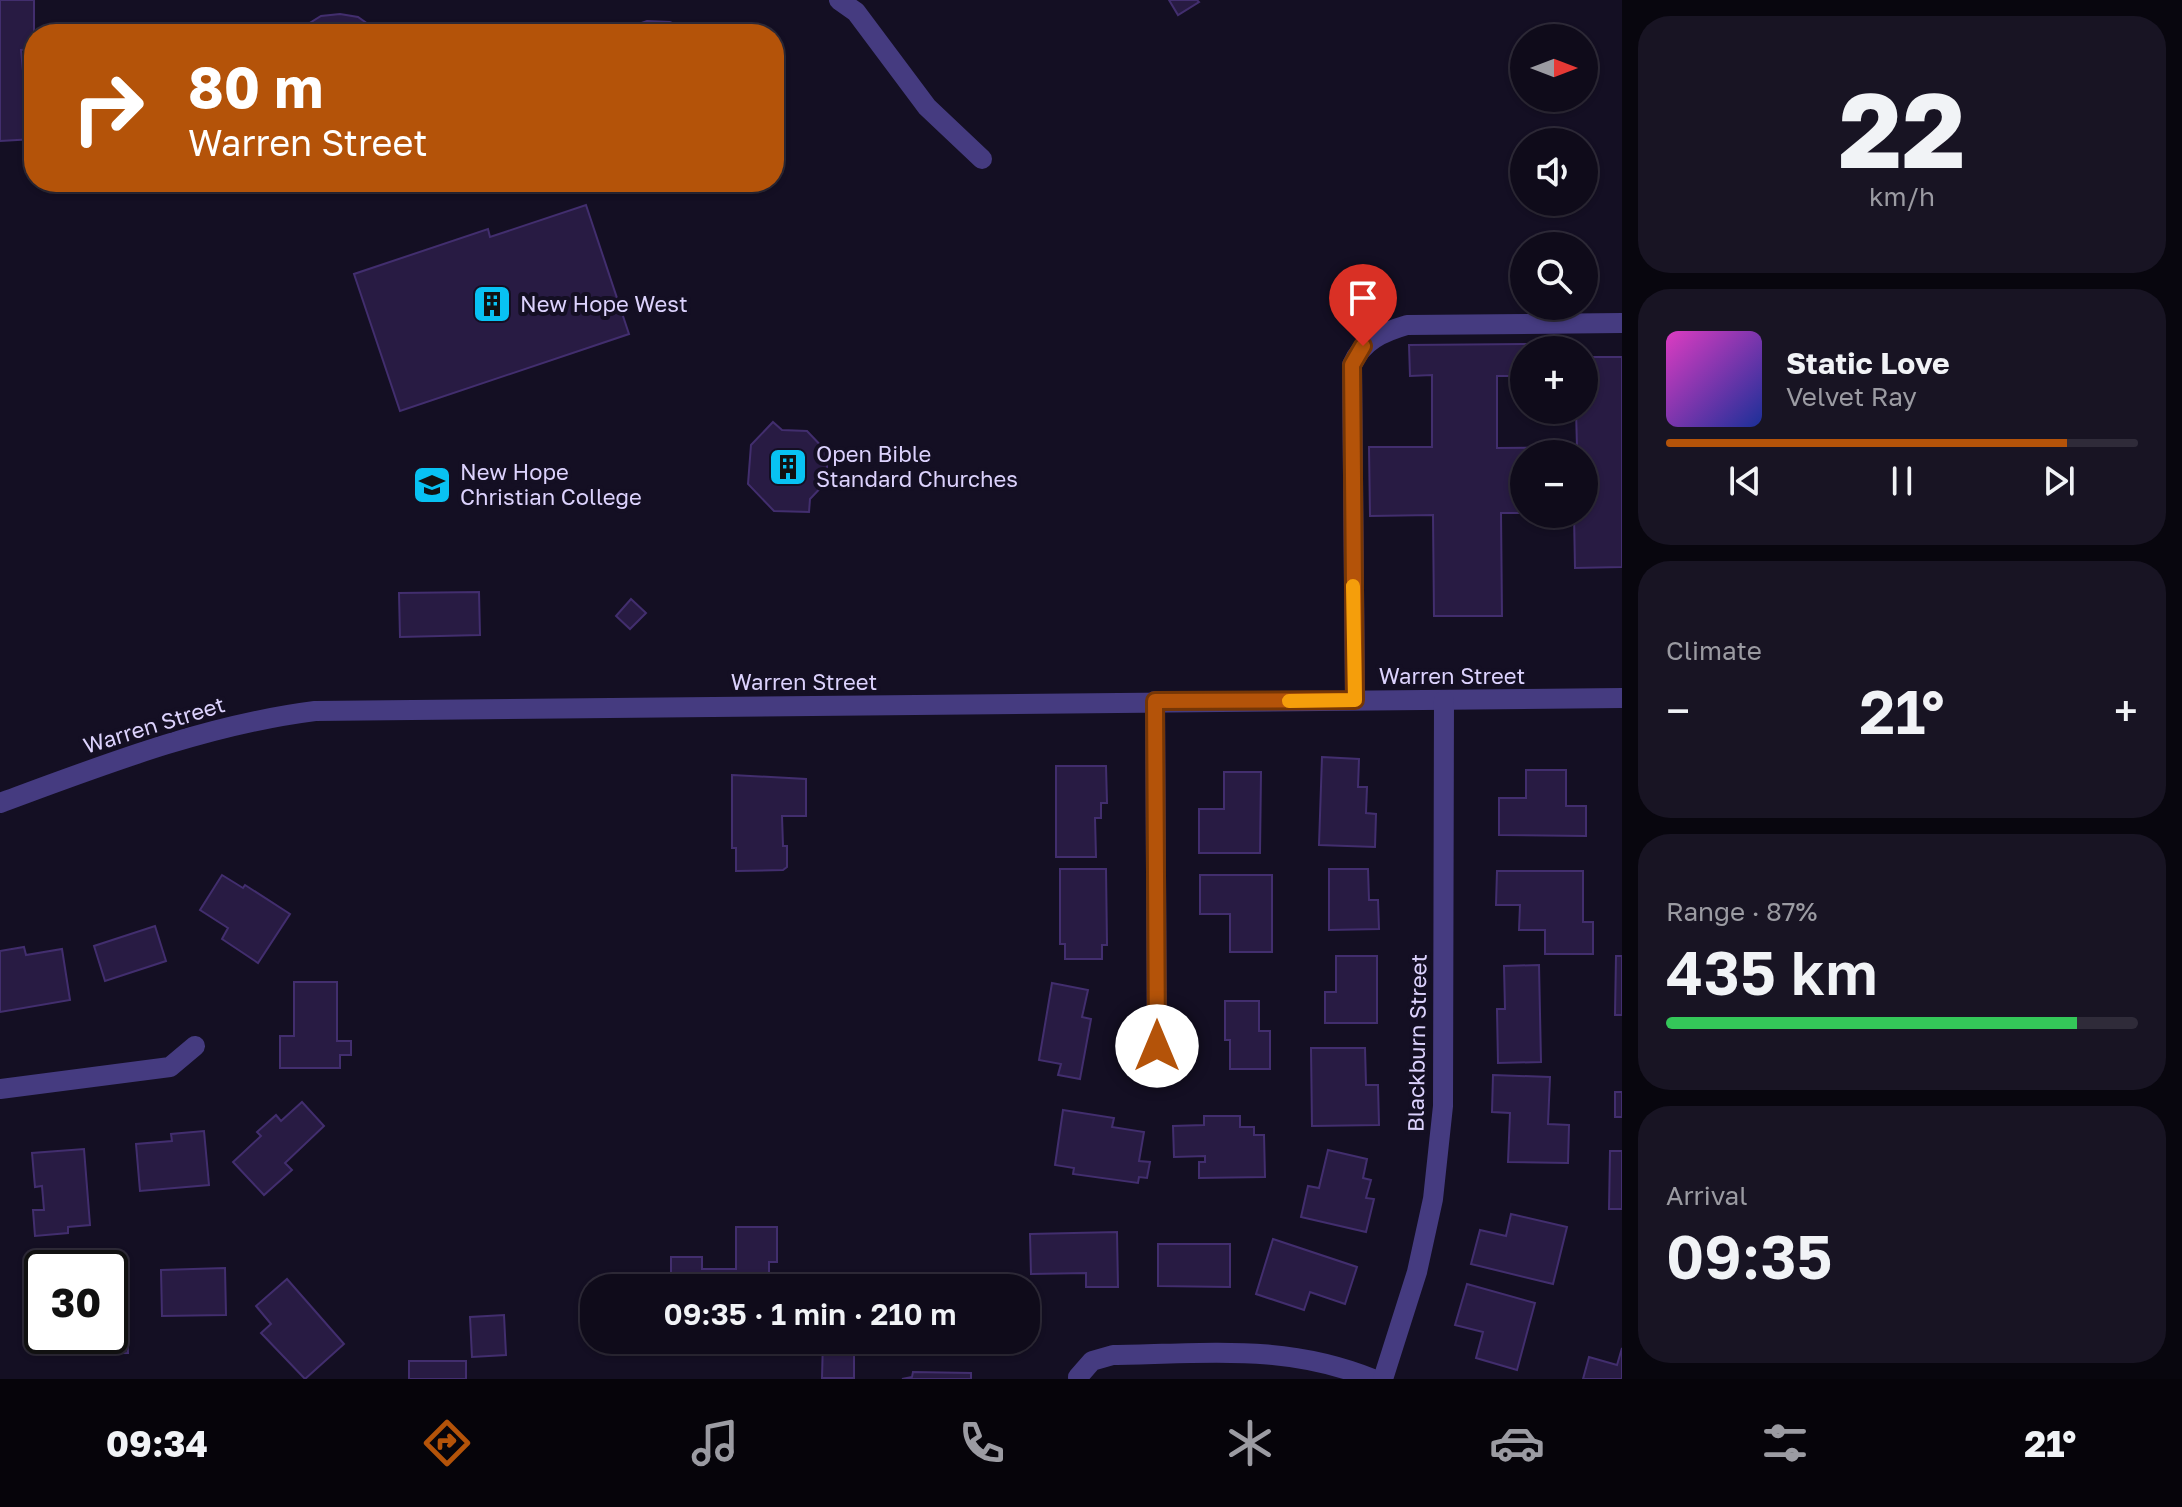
<!DOCTYPE html>
<html lang="en">
<head>
<meta charset="utf-8">
<style>
	body { margin:0; font-family:"Golos Text",sans-serif; background:#181423; color:#f1f3f6; height:100vh; display:flex; flex-direction:column; font-size:30px; white-space:nowrap }
	* { box-sizing:border-box; margin:0 }
	p { font-size:26px; color:#9b9ba2 }
	.icon { flex:none; width:44px; height:44px; fill:none; stroke:currentColor; stroke-width:2; stroke-linecap:round; stroke-linejoin:round }
	.map { position:relative; flex:1; overflow:hidden }
	.panel { display:flex; flex-direction:column; gap:16px; padding:16px; background:#08060e; width:560px }
	.panel>* { flex:none }
	.top-card { position:absolute; left:24px; top:24px; width:760px; height:168px; border-radius:32px; box-shadow:0 2px 6px #0004,0 0 0 2px #2f2b39; background:#b45309; color:#fff; overflow:hidden }
	.needle { width:52px; rotate:90deg }
	.controls { position:absolute; left:1510px; top:24px; display:grid; gap:16px }
	.controls a { display:grid; place-items:center; width:88px; height:88px; border-radius:50%; background:#0f0b1a; box-shadow:0 2px 6px #0004,0 0 0 2px #2f2b39; font-size:40px }
	.speed { position:absolute; left:24px; top:1250px; display:flex; gap:16px; font-size:40px; font-weight:700; text-align:center }
	.speed>* { display:grid; place-content:center; width:104px; height:104px; border-radius:50%; background:#0f0b1a; box-shadow:0 2px 6px #0004,0 0 0 2px #2f2b39; line-height:1 }
	.speed .limit { border:4px solid #111; border-radius:12px; background:#fff; color:#111 }
	.pin { position:absolute; display:grid; place-items:center; width:68px; height:68px; color:#fff; margin:-82px -34px; border-radius:50% 50% 50% 0; rotate:-45deg; box-shadow:0 0 8px #0007 }
	.pin .icon { rotate:45deg }
	.me { position:absolute; width:88px; margin:-44px; rotate:0deg; stroke-linejoin:round; filter:drop-shadow(0 0 6px #0008) }
	.turn { display:flex; align-items:center; gap:28px; height:168px; padding:0 32px; font-size:36px }
	.turn .icon { width:104px; height:104px; stroke-width:2.5 }
	.turn b { display:block; font-size:56px; line-height:68px }
	.big { font-size:60px; font-weight:600; line-height:1.1 }
	.panel .widget { flex:1; display:flex; flex-direction:column; justify-content:center; gap:12px; min-width:0; padding:0 28px; border-radius:32px; background:#181423 }
	.panel .dial { align-items:center; gap:0 }
	.dial b { font-size:104px; line-height:1 }
	.song { display:flex; align-items:center; gap:24px }
	.cover { width:96px; height:96px; border-radius:12px; background:linear-gradient(135deg,hsl(310 70% 55%),hsl(230 70% 35%)) }
	.played { height:8px; border-radius:4px; background:linear-gradient(90deg,#b45309 85%,#2f2b39 85%) }
	.keys { display:flex; justify-content:space-around; direction:ltr }
	.heat { display:flex; justify-content:space-between; align-items:center; font-size:44px; direction:ltr }
	.charge { height:12px; border-radius:6px; background:linear-gradient(90deg,#34c759 87%,#2f2b39 0) }
	.trip { position:absolute; left:580px; top:1274px; width:460px; height:80px; border-radius:32px; background:#0f0b1a; box-shadow:0 2px 6px #0004,0 0 0 2px #2f2b39; font-weight:600; line-height:80px; text-align:center }
	.tab-bar { display:flex; height:128px; justify-content:space-around; align-items:center; background:#06040a; color:#9b9ba2 }
	.tab-bar .icon { width:56px; height:56px }
	.tab-bar .current { color:#b45309 }
	.tab-bar b { font-size:36px; color:#f1f3f6 }
	main { display:flex; flex:1; min-height:0 }
	.map>svg:first-child { display:block }
	.building { fill:#281b43; stroke:#422e6e; stroke-width:2 }
	.lines { fill:none; stroke-linecap:round; stroke-linejoin:round }
	.minor { stroke:#453b80; stroke-width:20 }
	.route-casing { stroke:#753606; stroke-width:20 }
	.route { stroke:#b45309; stroke-width:14 }
	.slow { stroke:#f59e0b; stroke-width:14 }
	.labels { text-anchor:middle; stroke-width:8; stroke-linejoin:round; paint-order:stroke }
	.poi-label { font-size:22px; fill:#dcd2fd; stroke:#140f23; text-anchor:start }
	.street-label { font-size:22px; fill:#dcd2fd; stroke:#140f23 }
</style>
</head>
<body>
<main>
<div class="map">
<svg width="1622" height="1379" viewBox="0 0 1622 1379">
	<rect width="100%" height="100%" fill="#140f23"/>
	<g class="building">
		<path d="M 0,0 L 34,0 L 34,49 L 21,50 L 23,71 L 34,71 L 34,139 L 0,141 Z"/>
		<path d="M 1169,0 L 1197,0 L 1199,2 L 1178,15 Z"/>
		<path d="M 340,14 L 358,17 L 382,34 L 292,34 L 321,16 Z"/>
		<path d="M 647,21 L 670,22 L 696,34 L 626,34 L 624,29 Z"/>
		<path d="M 586,205 L 629,334 L 400,411 L 354,274 L 488,229 L 490,237 Z"/>
		<path d="M 1529,344 L 1529,350 L 1524,350 L 1524,376 L 1497,376 L 1497,448 L 1577,447 L 1576,410 L 1584,410 L 1584,357 L 1622,357 L 1622,567 L 1575,568 L 1574,514 L 1584,514 L 1584,454 L 1524,454 L 1524,513 L 1501,513 L 1502,616 L 1434,616 L 1433,515 L 1370,516 L 1369,447 L 1432,447 L 1432,375 L 1410,376 L 1409,345 Z"/>
		<path d="M 773,422 L 782,430 L 807,431 L 827,452 L 827,481 L 810,499 L 809,512 L 774,511 L 748,484 L 751,445 Z"/>
		<path d="M 479,592 L 480,635 L 400,637 L 399,593 Z"/>
		<path d="M 631,599 L 646,613 L 630,629 L 616,616 Z"/>
		<path d="M 1322,757 L 1359,759 L 1358,787 L 1367,787 L 1366,813 L 1376,814 L 1375,847 L 1319,845 Z"/>
		<path d="M 1056,766 L 1106,766 L 1107,803 L 1101,803 L 1101,818 L 1095,818 L 1096,857 L 1056,857 Z"/>
		<path d="M 1526,770 L 1566,770 L 1566,806 L 1586,806 L 1586,836 L 1499,835 L 1499,798 L 1526,798 Z"/>
		<path d="M 1224,772 L 1261,772 L 1260,853 L 1199,853 L 1199,809 L 1224,809 Z"/>
		<path d="M 732,775 L 806,779 L 806,816 L 782,816 L 783,846 L 787,846 L 787,867 L 783,870 L 736,871 L 736,848 L 732,848 Z"/>
		<path d="M 1060,869 L 1106,869 L 1107,945 L 1102,945 L 1102,959 L 1065,959 L 1065,944 L 1060,944 Z"/>
		<path d="M 1329,869 L 1368,869 L 1369,900 L 1378,900 L 1379,929 L 1329,930 Z"/>
		<path d="M 1497,871 L 1583,871 L 1583,922 L 1593,922 L 1593,954 L 1545,954 L 1545,930 L 1519,930 L 1520,905 L 1496,905 Z"/>
		<path d="M 222,875 L 243,888 L 245,885 L 290,914 L 258,963 L 222,939 L 228,928 L 200,910 Z"/>
		<path d="M 1200,875 L 1272,875 L 1272,952 L 1230,952 L 1230,914 L 1200,914 Z"/>
		<path d="M 155,926 L 166,961 L 105,981 L 94,946 Z"/>
		<path d="M 24,947 L 26,955 L 62,949 L 70,1000 L 0,1012 L 0,951 Z"/>
		<path d="M 1336,956 L 1377,956 L 1377,1023 L 1325,1023 L 1325,992 L 1336,992 Z"/>
		<path d="M 1616,956 L 1622,956 L 1622,1015 L 1615,1015 Z"/>
		<path d="M 1539,965 L 1541,1062 L 1498,1063 L 1497,1009 L 1505,1009 L 1504,966 Z"/>
		<path d="M 294,982 L 337,982 L 337,1041 L 351,1041 L 351,1055 L 340,1055 L 340,1068 L 280,1068 L 280,1036 L 294,1036 Z"/>
		<path d="M 1052,983 L 1088,990 L 1082,1017 L 1091,1019 L 1080,1079 L 1058,1075 L 1061,1064 L 1039,1060 Z"/>
		<path d="M 1225,1001 L 1259,1001 L 1259,1031 L 1270,1031 L 1270,1069 L 1230,1069 L 1230,1040 L 1225,1040 Z"/>
		<path d="M 1311,1048 L 1365,1048 L 1366,1085 L 1378,1085 L 1379,1125 L 1312,1126 Z"/>
		<path d="M 1493,1075 L 1550,1077 L 1548,1124 L 1569,1125 L 1568,1163 L 1508,1162 L 1510,1113 L 1492,1112 Z"/>
		<rect x="1615" y="1092" width="7" height="25"/>
		<path d="M 302,1102 L 324,1126 L 285,1163 L 292,1170 L 264,1195 L 233,1162 L 261,1136 L 257,1132 L 276,1115 L 281,1121 Z"/>
		<path d="M 1063,1110 L 1114,1118 L 1112,1127 L 1144,1132 L 1139,1161 L 1150,1162 L 1147,1178 L 1139,1177 L 1138,1183 L 1073,1174 L 1074,1168 L 1055,1165 Z"/>
		<path d="M 1204,1116 L 1240,1116 L 1240,1127 L 1254,1127 L 1254,1135 L 1264,1135 L 1265,1177 L 1199,1178 L 1199,1162 L 1205,1162 L 1205,1156 L 1174,1157 L 1173,1126 L 1204,1125 Z"/>
		<path d="M 204,1131 L 209,1185 L 140,1191 L 136,1144 L 172,1141 L 171,1134 Z"/>
		<path d="M 84,1149 L 90,1225 L 68,1227 L 68,1233 L 35,1236 L 33,1210 L 44,1210 L 42,1186 L 35,1187 L 32,1153 Z"/>
		<path d="M 1328,1150 L 1367,1159 L 1363,1178 L 1371,1180 L 1366,1198 L 1374,1199 L 1366,1232 L 1301,1217 L 1308,1186 L 1319,1188 Z"/>
		<path d="M 1610,1151 L 1622,1151 L 1622,1209 L 1609,1209 Z"/>
		<path d="M 1511,1214 L 1567,1227 L 1553,1284 L 1471,1264 L 1480,1230 L 1506,1236 Z"/>
		<path d="M 736,1227 L 777,1227 L 777,1262 L 769,1262 L 769,1288 L 671,1288 L 671,1257 L 702,1257 L 702,1269 L 736,1269 Z"/>
		<path d="M 1117,1232 L 1118,1287 L 1086,1287 L 1086,1273 L 1031,1274 L 1030,1234 Z"/>
		<path d="M 1273,1239 L 1357,1267 L 1345,1304 L 1310,1292 L 1304,1310 L 1256,1294 Z"/>
		<path d="M 1158,1244 L 1230,1244 L 1230,1287 L 1158,1286 Z"/>
		<path d="M 225,1268 L 226,1315 L 162,1316 L 161,1270 Z"/>
		<path d="M 42,1273 L 42,1336 L 59,1336 L 37,1337 L 35,1274 Z"/>
		<path d="M 110,1273 L 125,1273 L 128,1353 L 85,1354 L 85,1347 L 70,1348 L 70,1336 L 110,1336 Z"/>
		<path d="M 287,1279 L 344,1344 L 305,1379 L 261,1333 L 271,1324 L 256,1306 Z"/>
		<path d="M 1467,1284 L 1535,1303 L 1517,1370 L 1476,1358 L 1483,1332 L 1455,1325 Z"/>
		<path d="M 504,1315 L 506,1355 L 472,1357 L 470,1317 Z"/>
		<path d="M 823,1340 L 854,1340 L 854,1378 L 822,1378 Z"/>
		<path d="M 1622,1348 L 1622,1379 L 1583,1379 L 1589,1357 L 1617,1365 Z"/>
		<rect x="409" y="1361" width="57" height="18"/>
		<path d="M 913,1372 L 971,1373 L 971,1379 L 902,1379 L 912,1377 Z"/>
	</g>
	<g class="lines">
		<g class="minor">
			<path d="M 839,0 L 856,12 L 927,107 L 982,159"/>
			<path d="M 1355,700 L 1352,365 C 1362,341 1383,332 1407,325 L 1622,323"/>
			<path d="M 1155,701 L 1157,1046"/>
			<path d="M 0,803 C 103,765 205,725 315,711 L 1622,698"/>
			<path d="M 0,1089 L 170,1067 L 195,1046"/>
			<path d="M 1078,1377 L 1092,1361 L 1113,1355 C 1206,1354 1284,1343 1373,1379"/>
			<path d="M 1383,1379 L 1417,1272 L 1433,1199 L 1443,1106 L 1444,700"/>
		</g>
	</g>
	<g class="lines">
		<defs>
			<path id="route" d="M 1157,1046 L 1155,701 L 1355,700 L 1352,365 L 1363,346"/>
		</defs>
		<use href="#route" class="route-casing"/>
		<use href="#route" class="route"/>
		<path class="slow" d="M 1289,701 L 1355,700 L 1353,586"/>
	</g>
	<defs>
		<symbol id="building-square" viewBox="-11 -11 22 22"><rect x="-9" y="-9" width="18" height="18" rx="4" fill="#08c2f3" stroke="#140f23"/><path d="M-4-6H4V6H1V3H-1V6H-4ZM-2.5-4.3h1.7v1.8h-1.7ZM.8-4.3h1.7v1.8H.8ZM-2.5-1h1.7V.8h-1.7ZM.8-1h1.7V.8H.8Z" fill="#111"/></symbol>
		<symbol id="university-square" viewBox="-11 -11 22 22"><rect x="-9" y="-9" width="18" height="18" rx="4" fill="#08c2f3" stroke="#140f23"/><path d="M0-5L7-2L0 1L-7-2ZM-4 1L0 2.5L4 1V4Q0 6-4 4Z" fill="#111"/></symbol>
	</defs>
	<g fill-rule="evenodd">
		<use href="#building-square" x="470" y="282" width="44" height="44"/>
		<use href="#building-square" x="766" y="445" width="44" height="44"/>
		<use href="#university-square" x="410" y="463" width="44" height="44"/>
	</g>
	<g class="labels">
		<g class="poi-label">
			<text x="520" y="312">New Hope West</text>
			<text x="816" y="462">Open Bible<tspan x="816" dy="25">Standard Churches</tspan></text>
			<text x="460" y="480">New Hope<tspan x="460" dy="25">Christian College</tspan></text>
		</g>
		<g class="street-label">
			<text x="1452" y="684">Warren Street</text>
			<text x="804" y="690">Warren Street</text>
			<text transform="translate(154 725) rotate(-17)" y="8">Warren Street</text>
			<text transform="translate(1417 1043) rotate(-89)" y="8">Blackburn Street</text>
		</g>
	</g>
</svg>
<div class="controls">
<a><svg class="needle" viewBox="-14 -14 28 28"><path d="M0-13l5 13h-10z" fill="#e53935"/><path d="M0 13l5-13h-10z" fill="#9b9ba2"/></svg></a>
<a><svg class="icon" aria-label="sound" viewBox="0 0 24 24"><path d="M4 9h4l5-4v14l-5-4H4zM17 9q2 3 0 6"/></svg></a>
<a><svg class="icon" aria-label="search" viewBox="0 0 24 24"><circle cx="10" cy="10" r="6"/><path d="M15 15l6 6"/></svg></a>
<a>+</a>
<a>−</a>
</div>
<div class="speed"><div class="limit">30</div></div>
<div class="pin" style="left:1363px;top:346px;background:#d93025"><svg class="icon" aria-label="arrive" viewBox="0 0 24 24"><path d="M6 21V4h12l-3 4 3 4H6"/></svg></div>
<svg class="me" style="left:1157px;top:1046px" viewBox="-20 -20 40 40"><circle r="19" fill="#fff"/><path d="M0-13L10 11 0 6-10 11z" fill="#b45309"/></svg>
<div class="trip">09:35 · 1 min · 210 m</div>
<div class="top-card">
<div class="turn"><svg class="icon" aria-label="right" viewBox="0 0 24 24"><path d="M7 20v-9h11M14 6l5 5-5 5"/></svg><div><b>80 m</b>Warren Street</div></div>
</div>
</div>
<section class="panel">
<div class="widget dial"><b>22</b><p>km/h</p></div>
<div class="widget">
<div class="song"><i class="cover"></i><div><b>Static Love</b><p>Velvet Ray</p></div></div>
<div class="played"></div>
<div class="keys"><svg class="icon" aria-label="previous" viewBox="0 0 24 24"><path d="M18 5L8 12l10 7zM5 5v14"/></svg><svg class="icon" aria-label="pause" viewBox="0 0 24 24"><path d="M8 5v14M16 5v14"/></svg><svg class="icon" aria-label="next" viewBox="0 0 24 24"><path d="M6 5l10 7-10 7zM19 5v14"/></svg></div>
</div>
<div class="widget"><p>Climate</p>
<div class="heat"><a>−</a><b class="big">21°</b><a>+</a></div>
</div>
<div class="widget"><p>Range · 87%</p><b class="big">435 km</b><div class="charge"></div></div>
<div class="widget"><p>Arrival</p><b class="big">09:35</b></div>
</section>
</main>
<nav class="tab-bar">
<b>09:34</b>
<svg class="icon current" aria-label="directions" viewBox="0 0 24 24"><path d="M12 3l9 9-9 9-9-9zM9 14v-3h6M13 9l2 2-2 2"/></svg>
<svg class="icon" aria-label="music" viewBox="0 0 24 24"><path d="M9 18V5l10-2v13"/><circle cx="6" cy="18" r="3"/><circle cx="16" cy="16" r="3"/></svg>
<svg class="icon" aria-label="phone" viewBox="0 0 24 24"><path d="M5 4h4l2 5-3 2q2 4 5 5l2-3 5 2v4C11 20 4 13 5 4z"/></svg>
<svg class="icon" aria-label="climate" viewBox="0 0 24 24"><path d="M12 3v18M4 7l16 10M4 17L20 7"/></svg>
<svg class="icon" aria-label="car" viewBox="0 0 24 24"><path d="M5 17H2v-5l4-1 3-4h7l3 4 3 1v5h-3M9 17h6M6 11h13"/><circle cx="7" cy="17" r="2"/><circle cx="17" cy="17" r="2"/></svg>
<svg class="icon" aria-label="filters" viewBox="0 0 24 24"><path d="M4 7h16M4 17h16"/><circle cx="9" cy="7" r="2"/><circle cx="15" cy="17" r="2"/></svg>
<b>21°</b>
</nav>
</body>
</html>
